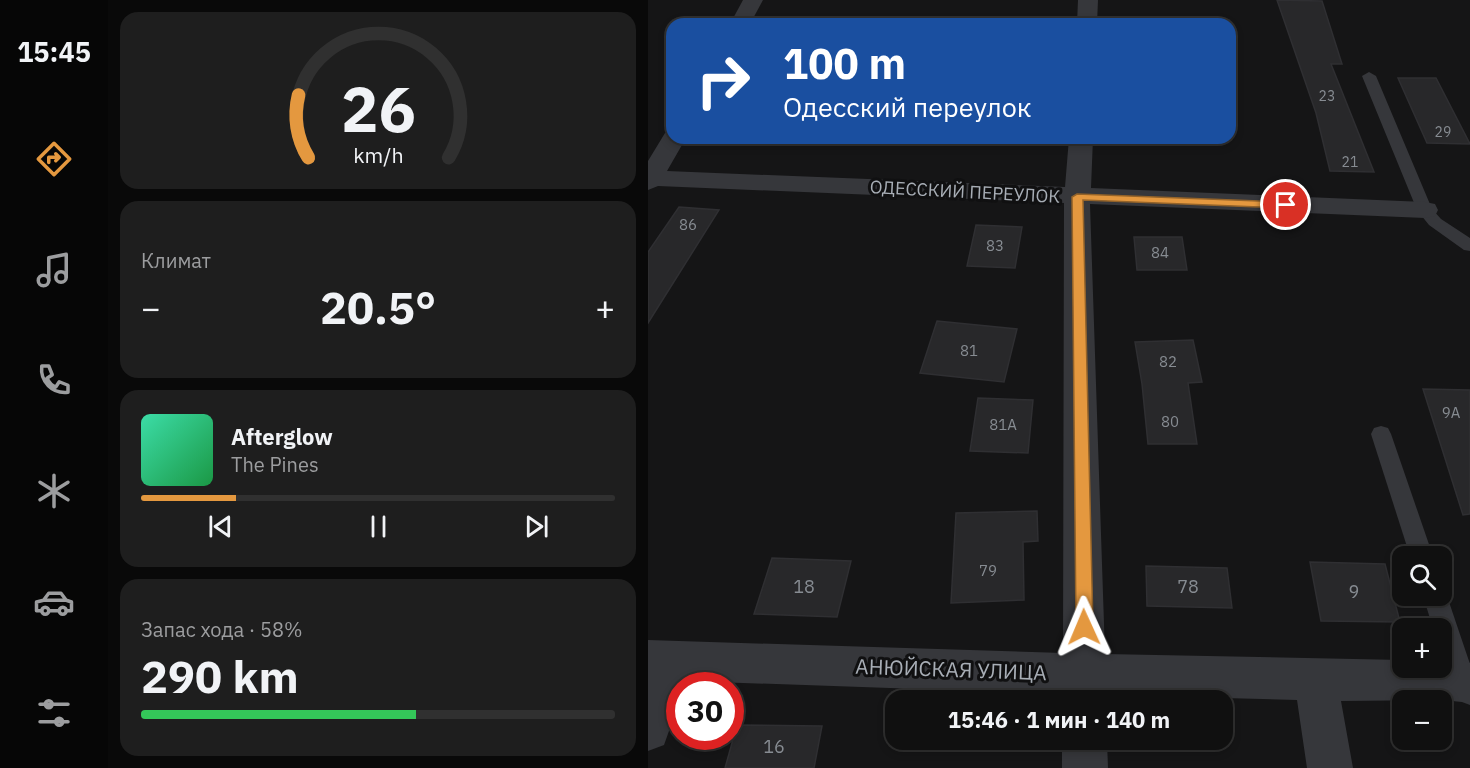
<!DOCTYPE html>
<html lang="ru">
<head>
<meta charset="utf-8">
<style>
	body { margin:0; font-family:"IBM Plex Sans",sans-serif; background:#1e1e1e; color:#f1f3f6; height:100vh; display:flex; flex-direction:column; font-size:22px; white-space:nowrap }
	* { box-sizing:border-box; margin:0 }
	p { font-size:20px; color:#9c9d9f }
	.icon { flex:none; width:33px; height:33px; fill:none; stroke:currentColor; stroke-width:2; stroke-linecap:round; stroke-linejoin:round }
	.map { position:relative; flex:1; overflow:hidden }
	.sheet { display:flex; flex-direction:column; gap:12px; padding:12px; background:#090909; width:540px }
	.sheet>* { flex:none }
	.hud { position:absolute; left:18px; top:18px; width:570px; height:126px; border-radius:18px; box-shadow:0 3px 9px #0003,0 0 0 2px #303030; background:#1a4fa0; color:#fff; overflow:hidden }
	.controls { position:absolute; left:744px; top:546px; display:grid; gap:12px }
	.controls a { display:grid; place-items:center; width:60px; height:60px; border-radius:12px; background:#101010; box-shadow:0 3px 9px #0003,0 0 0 2px #303030; font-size:30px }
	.speed { position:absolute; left:18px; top:672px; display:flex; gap:12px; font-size:30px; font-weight:700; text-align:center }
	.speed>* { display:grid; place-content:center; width:78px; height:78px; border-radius:50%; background:#101010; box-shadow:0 3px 9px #0003,0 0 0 2px #303030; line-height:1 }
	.speed .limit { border:9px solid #d22; background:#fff; color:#111 }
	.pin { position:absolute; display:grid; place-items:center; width:51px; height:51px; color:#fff; margin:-26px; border:3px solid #fff; border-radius:50%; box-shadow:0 2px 6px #0007 }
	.me { position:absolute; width:66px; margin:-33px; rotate:359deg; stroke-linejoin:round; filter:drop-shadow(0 0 4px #0008) }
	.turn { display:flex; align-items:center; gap:21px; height:126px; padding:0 18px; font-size:27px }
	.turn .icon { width:78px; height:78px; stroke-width:2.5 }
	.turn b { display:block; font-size:42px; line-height:51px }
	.big { font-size:45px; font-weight:700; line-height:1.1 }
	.sheet .tile { flex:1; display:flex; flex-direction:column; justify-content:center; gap:9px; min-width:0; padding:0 21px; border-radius:18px; background:#1e1e1e }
	.sheet .dial { align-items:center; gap:0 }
	.dial svg { height:156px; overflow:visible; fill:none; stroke:#303030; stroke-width:7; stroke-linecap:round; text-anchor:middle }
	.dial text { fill:#f1f3f6; stroke:none }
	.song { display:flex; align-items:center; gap:18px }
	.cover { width:72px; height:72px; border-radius:9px; background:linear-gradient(135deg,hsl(160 70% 55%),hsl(140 70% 35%)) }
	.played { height:6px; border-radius:3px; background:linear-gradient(90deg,#e4983f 20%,#303030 20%) }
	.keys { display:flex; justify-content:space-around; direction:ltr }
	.heat { display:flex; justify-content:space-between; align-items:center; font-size:33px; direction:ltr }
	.charge { height:9px; border-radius:4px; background:linear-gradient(90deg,#34c759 58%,#303030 0) }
	.trip { position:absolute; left:237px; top:690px; width:348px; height:60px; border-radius:18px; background:#101010; box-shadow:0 3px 9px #0003,0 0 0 2px #303030; font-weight:700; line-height:60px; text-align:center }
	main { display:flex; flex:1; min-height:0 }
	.menu { display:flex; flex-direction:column; width:108px; justify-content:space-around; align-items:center; background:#060606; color:#9c9d9f }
	.menu .icon { width:42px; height:42px }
	.menu .on { color:#e4983f }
	.menu b { font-size:27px; color:#f1f3f6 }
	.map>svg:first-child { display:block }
	.building { fill:#28282a; stroke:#2f2f32; stroke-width:1.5 }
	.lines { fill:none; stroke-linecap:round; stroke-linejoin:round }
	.lane { fill:#36373b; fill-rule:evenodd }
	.street { fill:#36373b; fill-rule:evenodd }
	.route { fill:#e4983f; stroke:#946329; stroke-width:1.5 }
	.labels { text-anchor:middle; stroke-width:6; stroke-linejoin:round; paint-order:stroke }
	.far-number-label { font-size:14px; fill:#878c92 }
	.number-label { font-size:15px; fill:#878c92 }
	.street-label { font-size:18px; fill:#a8aeb6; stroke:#101011 }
	.near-number-label { font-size:18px; fill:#878c92 }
	.near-street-label { font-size:21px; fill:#a8aeb6; stroke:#101011 }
</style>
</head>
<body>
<main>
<nav class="menu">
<b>15:45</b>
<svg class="icon on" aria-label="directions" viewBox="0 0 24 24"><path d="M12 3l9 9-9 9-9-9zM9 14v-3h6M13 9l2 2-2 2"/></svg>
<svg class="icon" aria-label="music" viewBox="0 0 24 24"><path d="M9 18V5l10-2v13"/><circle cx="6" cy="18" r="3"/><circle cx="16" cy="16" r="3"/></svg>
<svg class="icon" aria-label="phone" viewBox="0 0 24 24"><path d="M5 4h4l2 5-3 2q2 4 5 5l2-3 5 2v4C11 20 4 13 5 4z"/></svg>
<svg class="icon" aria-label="climate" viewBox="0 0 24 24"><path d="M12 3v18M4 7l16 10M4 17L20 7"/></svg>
<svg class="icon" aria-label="car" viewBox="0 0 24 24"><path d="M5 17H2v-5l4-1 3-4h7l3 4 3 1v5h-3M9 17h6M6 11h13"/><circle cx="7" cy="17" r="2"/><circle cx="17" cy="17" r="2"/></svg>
<svg class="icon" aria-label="filters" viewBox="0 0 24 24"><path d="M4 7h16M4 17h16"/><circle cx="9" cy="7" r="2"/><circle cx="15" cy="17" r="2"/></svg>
</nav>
<section class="sheet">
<div class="tile dial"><svg viewBox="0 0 100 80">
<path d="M14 69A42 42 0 1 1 86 69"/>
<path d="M14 69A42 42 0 0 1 9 37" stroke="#e4983f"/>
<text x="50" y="56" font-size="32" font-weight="700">26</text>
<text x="50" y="72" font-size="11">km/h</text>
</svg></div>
<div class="tile"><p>Климат</p>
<div class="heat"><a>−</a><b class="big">20.5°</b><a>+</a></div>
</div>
<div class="tile">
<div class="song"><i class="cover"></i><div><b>Afterglow</b><p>The Pines</p></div></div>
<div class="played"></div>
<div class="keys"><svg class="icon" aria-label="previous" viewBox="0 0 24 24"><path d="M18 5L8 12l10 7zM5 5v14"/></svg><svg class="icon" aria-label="pause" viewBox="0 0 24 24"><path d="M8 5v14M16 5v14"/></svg><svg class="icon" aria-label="next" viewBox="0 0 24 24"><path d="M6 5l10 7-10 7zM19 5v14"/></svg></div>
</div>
<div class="tile"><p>Запас хода · 58%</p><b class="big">290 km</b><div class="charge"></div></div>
</section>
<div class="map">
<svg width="822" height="768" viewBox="0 0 822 768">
	<rect width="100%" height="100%" fill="#151516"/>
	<g class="building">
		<path d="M 629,0 L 674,1 L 694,64 L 683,64 L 726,172 L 682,171 L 668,113 Z"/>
		<path d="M 750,78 L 788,78 L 822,144 L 779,143 Z"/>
		<path d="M 31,207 L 71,210 L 0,323 L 0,252 Z"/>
		<path d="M 328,225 L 374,227 L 367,268 L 319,266 Z"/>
		<path d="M 486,237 L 534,237 L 539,270 L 489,270 Z"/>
		<path d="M 289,321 L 369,329 L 356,382 L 272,373 Z"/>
		<path d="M 545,340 L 554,382 L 540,383 L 549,444 L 500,444 L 494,384 L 487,342 Z"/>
		<path d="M 775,389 L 822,390 L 822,514 L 815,515 Z"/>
		<path d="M 330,398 L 385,400 L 380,453 L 322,451 Z"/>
		<path d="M 389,511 L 390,541 L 375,542 L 376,600 L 303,603 L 308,513 Z"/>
		<path d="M 124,558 L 203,561 L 189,617 L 106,614 Z"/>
		<path d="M 662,562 L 737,564 L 752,622 L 673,621 Z"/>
		<path d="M 498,566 L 579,568 L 584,608 L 499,606 Z"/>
		<path d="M 89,725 L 174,726 L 166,768 L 77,768 Z"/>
	</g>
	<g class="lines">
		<g class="lane">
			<path d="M 721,72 L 728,76 L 784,209 L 793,219 L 822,238 L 822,251 L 816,250 L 781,225 L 769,210 L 714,76 Z"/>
			<path d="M 733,426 L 740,428 L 743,434 L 785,556 L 762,556 L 723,434 L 726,428 Z"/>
			<path d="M 794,588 L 799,596 L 822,664 L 822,691 L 815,693 L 806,690 C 797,669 794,651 794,628 L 785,628 L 775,596 L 794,596 Z"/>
		</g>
		<g class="street">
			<path d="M 95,0 L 115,0 L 102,24 L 82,24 Z"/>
			<path d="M 430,0 L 450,0 L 449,24 L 429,24 Z"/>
			<path d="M 24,131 L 24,138 L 38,138 L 19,171 L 417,187 L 421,138 L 445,138 L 443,188 L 777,202 L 787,204 L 790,210 L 787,216 L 777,218 L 442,204 L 457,654 L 754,660 L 754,668 L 794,668 L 794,660 L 815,660 L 822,663 L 822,705 L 814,702 L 794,700 L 693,701 L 705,768 L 659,768 L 649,700 L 459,695 L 459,700 L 415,700 L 415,694 L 38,681 L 36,686 L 32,686 L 32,700 L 16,745 L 0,751 L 0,640 L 415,653 L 416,203 L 10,186 L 0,190 L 0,161 L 17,133 Z"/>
			<path d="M 414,740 L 459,740 L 460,768 L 414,768 Z"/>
		</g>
	</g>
	<path class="route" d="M 429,194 L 638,202 L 643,205 L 638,208 L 435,200 L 445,627 L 443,633 L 436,635 L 430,633 L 428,627 L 424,197 Z"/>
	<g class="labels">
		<g class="far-number-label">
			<text x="679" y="101">23</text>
			<text x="795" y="137">29</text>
			<text x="702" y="167">21</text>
		</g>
		<g class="number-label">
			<text x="40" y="230">86</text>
			<text x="347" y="251">83</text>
			<text x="512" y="258">84</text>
			<text x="321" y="356">81</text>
			<text x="520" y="367">82</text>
			<text x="803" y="418">9А</text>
			<text x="522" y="427">80</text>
			<text x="355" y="430">81А</text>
			<text x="340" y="576">79</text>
		</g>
		<g class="street-label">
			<text transform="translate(317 192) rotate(3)" y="6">ОДЕССКИЙ ПЕРЕУЛОК</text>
		</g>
		<g class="near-number-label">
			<text x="156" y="593">18</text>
			<text x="540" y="593">78</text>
			<text x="706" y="598">9</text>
			<text x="126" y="753">16</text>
		</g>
		<g class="near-street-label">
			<text transform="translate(303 670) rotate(2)" y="7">АНЮЙСКАЯ УЛИЦА</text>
		</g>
	</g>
</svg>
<div class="controls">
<a><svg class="icon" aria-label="search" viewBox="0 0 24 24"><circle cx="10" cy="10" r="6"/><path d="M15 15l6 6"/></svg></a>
<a>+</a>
<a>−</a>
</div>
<div class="speed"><div class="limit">30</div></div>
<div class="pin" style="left:638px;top:205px;background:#d93025"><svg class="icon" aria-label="arrive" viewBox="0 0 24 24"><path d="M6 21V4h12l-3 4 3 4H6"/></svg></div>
<svg class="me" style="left:436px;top:627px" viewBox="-20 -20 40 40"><path d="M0-17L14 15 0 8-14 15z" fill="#e4983f" stroke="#fff" stroke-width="4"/></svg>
<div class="trip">15:46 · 1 мин · 140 m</div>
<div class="hud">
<div class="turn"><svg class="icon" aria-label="right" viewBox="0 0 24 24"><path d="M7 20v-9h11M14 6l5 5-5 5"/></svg><div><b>100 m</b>Одесский переулок</div></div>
</div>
</div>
</main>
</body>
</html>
